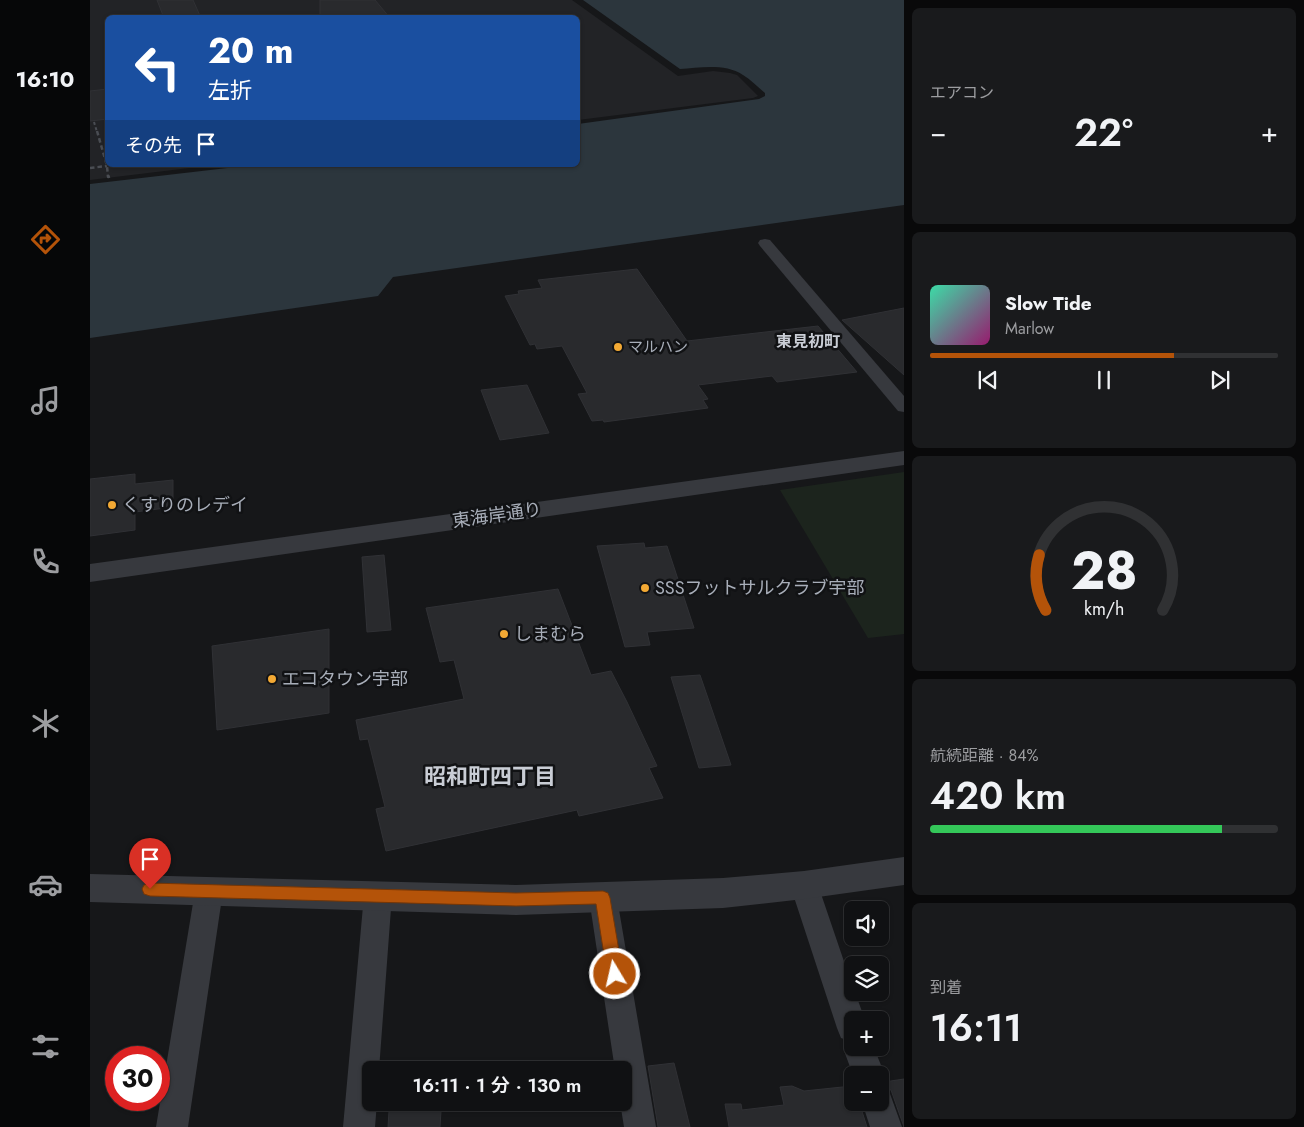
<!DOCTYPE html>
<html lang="ja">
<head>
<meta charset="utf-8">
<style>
	body { margin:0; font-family:Jost,"Noto Sans JP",sans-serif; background:#191a1c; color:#f1f3f6; height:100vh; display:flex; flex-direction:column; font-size:19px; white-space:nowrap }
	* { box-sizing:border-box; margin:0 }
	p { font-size:16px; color:#9c9da0 }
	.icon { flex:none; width:28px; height:28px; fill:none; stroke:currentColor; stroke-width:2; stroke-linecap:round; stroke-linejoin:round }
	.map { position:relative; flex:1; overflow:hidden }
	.panel { display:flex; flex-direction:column; gap:8px; padding:8px; background:#09090a; width:400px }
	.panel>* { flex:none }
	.hud { position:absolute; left:15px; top:15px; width:475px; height:152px; border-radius:8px; box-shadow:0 1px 4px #0004,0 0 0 1px #303133; background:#1a4fa0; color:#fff; overflow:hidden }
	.buttons { position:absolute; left:754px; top:901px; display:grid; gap:10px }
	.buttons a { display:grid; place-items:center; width:45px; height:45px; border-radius:8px; background:#101113; box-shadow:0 1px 4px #0004,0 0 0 1px #303133; font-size:25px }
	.speed { position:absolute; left:15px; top:1046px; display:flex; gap:10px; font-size:25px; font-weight:700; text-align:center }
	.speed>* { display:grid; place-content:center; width:65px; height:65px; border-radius:50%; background:#101113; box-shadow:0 1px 4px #0004,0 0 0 1px #303133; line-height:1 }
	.speed .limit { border:8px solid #d22; background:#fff; color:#111 }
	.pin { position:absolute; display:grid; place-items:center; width:42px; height:42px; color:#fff; margin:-51px -21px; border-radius:50% 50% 50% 0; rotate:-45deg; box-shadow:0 0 5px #0007 }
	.pin .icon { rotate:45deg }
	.me { position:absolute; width:55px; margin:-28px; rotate:351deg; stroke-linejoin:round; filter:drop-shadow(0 0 4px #0008) }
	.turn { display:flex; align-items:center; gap:18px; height:105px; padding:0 20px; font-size:22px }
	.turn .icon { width:65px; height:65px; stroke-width:2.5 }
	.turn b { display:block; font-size:35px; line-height:42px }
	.then { display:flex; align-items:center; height:48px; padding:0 20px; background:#0003; gap:10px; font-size:19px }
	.big { font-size:38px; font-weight:600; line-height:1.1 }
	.panel .tile { flex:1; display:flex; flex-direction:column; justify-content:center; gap:8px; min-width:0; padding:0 18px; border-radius:8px; background:#191a1c }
	.panel .dial { align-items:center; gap:0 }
	.dial svg { height:130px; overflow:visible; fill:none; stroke:#303133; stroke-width:7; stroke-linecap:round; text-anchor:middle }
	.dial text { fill:#f1f3f6; stroke:none }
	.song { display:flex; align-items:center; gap:15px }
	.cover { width:60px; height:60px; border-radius:8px; background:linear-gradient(135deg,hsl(160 70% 55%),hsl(320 70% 35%)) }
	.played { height:5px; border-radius:2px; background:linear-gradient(90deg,#b45309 70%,#303133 70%) }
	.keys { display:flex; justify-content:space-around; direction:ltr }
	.heat { display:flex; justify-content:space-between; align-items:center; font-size:28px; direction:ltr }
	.charge { height:8px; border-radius:4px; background:linear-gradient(90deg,#34c759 84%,#303133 0) }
	.trip { position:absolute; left:272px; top:1061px; width:270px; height:50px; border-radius:8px; background:#101113; box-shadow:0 1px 4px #0004,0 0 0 1px #303133; font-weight:600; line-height:50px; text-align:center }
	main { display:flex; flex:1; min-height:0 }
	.tabs { display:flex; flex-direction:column; width:90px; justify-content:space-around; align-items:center; background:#060708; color:#9c9da0 }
	.tabs .icon { width:35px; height:35px }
	.tabs .current { color:#b45309 }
	.tabs b { font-size:22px; color:#f1f3f6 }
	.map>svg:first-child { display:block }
	.built { fill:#222326 }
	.green { fill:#1c241d }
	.water { fill:#2c363d }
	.building { fill:#292a2d; stroke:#303135 }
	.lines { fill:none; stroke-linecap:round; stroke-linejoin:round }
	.minor { fill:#37393e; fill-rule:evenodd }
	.tertiary { fill:#37393e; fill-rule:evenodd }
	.rail-far1 { stroke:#4a4d53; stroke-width:2; stroke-dasharray:3 2.5; stroke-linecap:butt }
	.rail { stroke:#4a4d53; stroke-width:2.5; stroke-dasharray:4.5 3; stroke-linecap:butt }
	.route { fill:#b45309; stroke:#753606 }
	.poi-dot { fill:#f3a934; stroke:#111214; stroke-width:2 }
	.labels { text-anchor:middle; stroke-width:5; stroke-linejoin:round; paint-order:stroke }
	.far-poi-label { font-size:15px; fill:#a8aeb9; stroke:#111214; text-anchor:start }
	.far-quarter-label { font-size:16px; font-weight:bold; fill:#c9cdd5; stroke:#111214 }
	.poi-label { font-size:18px; fill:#a8aeb9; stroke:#111214; text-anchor:start }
	.street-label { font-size:18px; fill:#a8aeb9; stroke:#111214 }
	.near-neighbourhood-label { font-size:22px; font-weight:bold; fill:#c9cdd5; stroke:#111214 }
</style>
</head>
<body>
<main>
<nav class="tabs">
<b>16:10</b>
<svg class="icon current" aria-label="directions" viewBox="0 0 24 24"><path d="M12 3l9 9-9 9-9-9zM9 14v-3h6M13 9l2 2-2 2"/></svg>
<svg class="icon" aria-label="music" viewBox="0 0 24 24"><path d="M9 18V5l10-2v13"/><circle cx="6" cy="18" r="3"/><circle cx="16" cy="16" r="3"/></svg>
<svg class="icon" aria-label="phone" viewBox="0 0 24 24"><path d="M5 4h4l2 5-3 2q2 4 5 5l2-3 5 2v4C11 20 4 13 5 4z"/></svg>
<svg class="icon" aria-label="climate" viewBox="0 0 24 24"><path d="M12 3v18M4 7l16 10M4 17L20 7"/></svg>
<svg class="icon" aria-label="car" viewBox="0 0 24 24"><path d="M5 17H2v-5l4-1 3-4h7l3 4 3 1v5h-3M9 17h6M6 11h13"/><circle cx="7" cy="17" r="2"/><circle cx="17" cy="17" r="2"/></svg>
<svg class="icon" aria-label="filters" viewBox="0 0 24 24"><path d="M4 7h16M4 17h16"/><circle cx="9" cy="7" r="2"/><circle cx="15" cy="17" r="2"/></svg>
</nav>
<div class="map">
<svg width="814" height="1127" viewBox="0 0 814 1127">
	<rect width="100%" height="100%" fill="#161719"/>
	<path class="built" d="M 0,0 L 482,0 L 588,76 L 623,71 L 640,73 L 647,75 L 668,96 L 663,98 L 488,120 L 488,18 L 18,18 L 18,165 L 124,165 L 0,180 Z"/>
	<path class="green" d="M 814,472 L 814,634 L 778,638 L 690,490 Z"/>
	<path class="water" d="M 493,0 L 814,0 L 814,205 L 303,277 L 288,296 L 0,338 L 0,184 L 163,165 L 488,165 L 488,124 L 669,99 L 675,96 L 675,93 C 668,87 661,80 653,75 C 635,63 609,68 590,69 Z"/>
	<g class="building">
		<path d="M 67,0 L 103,0 L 111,18 L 74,18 Z"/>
		<path d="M 230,0 L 285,0 L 300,18 L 230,18 Z"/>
		<path d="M 18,89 L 18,119 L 0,121 L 0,91 Z"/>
		<path d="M 547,269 L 597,341 L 728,326 L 767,372 L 687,382 L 682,376 L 608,385 L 618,399 L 613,400 L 618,408 L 514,422 L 513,420 L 502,421 L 488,394 L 497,393 L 472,346 L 447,349 L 445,344 L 440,345 L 415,296 L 429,294 L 428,291 L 452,288 L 448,280 Z"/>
		<path d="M 814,308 L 814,375 L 752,320 Z"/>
		<path d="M 437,385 L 459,433 L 410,440 L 391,390 Z"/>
		<path d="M 45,474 L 45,484 L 83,480 L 83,507 L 45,512 L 45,530 L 0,536 L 0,479 Z"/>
		<path d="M 554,543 L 555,548 L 577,546 L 604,628 L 557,632 L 560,645 L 535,647 L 507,546 Z"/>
		<path d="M 294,555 L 301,630 L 277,632 L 272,557 Z"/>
		<path d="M 468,589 L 501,675 L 521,671 L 537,702 L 567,766 L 559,768 L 573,798 L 489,816 L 487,810 L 296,851 L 286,809 L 295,807 L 278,739 L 270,740 L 266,720 L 374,699 L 364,660 L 350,662 L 336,608 Z"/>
		<path d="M 239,629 L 239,713 L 127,730 L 122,646 Z"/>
		<path d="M 610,675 L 641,765 L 609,768 L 581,677 Z"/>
		<path d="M 584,1063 L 600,1127 L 568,1127 L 558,1066 Z"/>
		<path d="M 814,1079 L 814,1127 L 801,1090 L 796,1088 L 794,1082 Z"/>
		<path d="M 702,1086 L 714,1091 L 762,1086 L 762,1102 L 769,1102 L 777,1127 L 639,1127 L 635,1104 L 651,1104 L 652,1110 L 694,1105 L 690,1087 Z"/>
		<path d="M 299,1111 L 351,1111 L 350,1127 L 298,1127 Z"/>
	</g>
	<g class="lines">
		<g class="minor">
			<path d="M 675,239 L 680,240 L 814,396 L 814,412 L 808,411 L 670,246 L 668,243 L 670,240 Z"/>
			<path d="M 714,873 L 724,877 L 728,885 L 762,985 L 762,992 L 765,992 L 775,1020 L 762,1020 L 762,1048 L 784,1048 L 795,1075 L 790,1086 L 790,1075 L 763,1075 L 753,1048 L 757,1040 L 751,1038 L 747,1028 L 700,885 L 704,877 Z"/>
			<path d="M 119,879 L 129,883 L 133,891 L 98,1127 L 66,1127 L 105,891 L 109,883 Z"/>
			<path d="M 288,883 L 298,887 L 302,895 L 289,1070 L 281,1070 L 281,1102 L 287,1102 L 285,1127 L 253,1127 L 274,895 L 278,887 Z"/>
			<path d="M 513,886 L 523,890 L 527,898 L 566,1127 L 534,1127 L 530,1102 L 534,1102 L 534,1070 L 525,1070 L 499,898 L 503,890 Z"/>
			<path d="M 790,1087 L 799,1091 L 812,1127 L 780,1127 L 772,1102 L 790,1102 Z"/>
		</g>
		<g class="tertiary">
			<path d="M 814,451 L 814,465 L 0,582 L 0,564 Z"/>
			<path d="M 814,857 L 814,885 L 714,899 L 633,908 L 426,915 L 0,902 L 0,874 L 426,885 L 633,878 L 714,871 Z"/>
		</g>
		<path class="rail-far1" d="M 4,122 L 7,132"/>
		<g class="rail">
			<path d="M 7,131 L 17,166 L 18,177 L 22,176"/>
			<path d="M 0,168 L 17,166"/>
		</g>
	</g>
	<path class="route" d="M 60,883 L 426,893 L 513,891 L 518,893 L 520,898 L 533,974 L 531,979 L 525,981 L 519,979 L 517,974 L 506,904 L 426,906 L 60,896 L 54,894 L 52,889 L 54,885 Z"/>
	<g class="poi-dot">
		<circle cx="528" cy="347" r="5"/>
		<circle cx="22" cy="505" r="5"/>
		<circle cx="555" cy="588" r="5"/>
		<circle cx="414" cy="634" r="5"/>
		<circle cx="182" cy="679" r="5"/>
	</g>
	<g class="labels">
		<g class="far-poi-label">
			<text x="538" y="352">マルハン</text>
		</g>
		<g class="far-quarter-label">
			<text x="718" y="347">東見初町</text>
		</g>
		<g class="poi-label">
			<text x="32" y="511">くすりのレデイ</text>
			<text x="565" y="594">SSSフットサルクラブ宇部</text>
			<text x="424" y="640">しまむら</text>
			<text x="192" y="685">エコタウン宇部</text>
		</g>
		<g class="street-label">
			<text transform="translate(407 515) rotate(-8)" y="6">東海岸通り</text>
		</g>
		<g class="near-neighbourhood-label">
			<text x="400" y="784">昭和町四丁目</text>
		</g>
	</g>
</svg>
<div class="buttons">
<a><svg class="icon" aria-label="sound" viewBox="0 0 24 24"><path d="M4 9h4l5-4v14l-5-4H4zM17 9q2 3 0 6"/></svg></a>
<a><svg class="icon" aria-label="layers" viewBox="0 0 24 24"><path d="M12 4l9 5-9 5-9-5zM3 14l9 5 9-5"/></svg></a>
<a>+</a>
<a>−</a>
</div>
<div class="speed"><div class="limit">30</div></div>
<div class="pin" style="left:60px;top:889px;background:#d93025"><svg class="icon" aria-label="arrive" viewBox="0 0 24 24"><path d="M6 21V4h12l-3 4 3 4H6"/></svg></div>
<svg class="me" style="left:525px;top:974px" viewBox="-20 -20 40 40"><circle r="17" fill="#b45309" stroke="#fff" stroke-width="3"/><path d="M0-11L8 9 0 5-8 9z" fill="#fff"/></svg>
<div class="trip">16:11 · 1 分 · 130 m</div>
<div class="hud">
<div class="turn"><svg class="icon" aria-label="left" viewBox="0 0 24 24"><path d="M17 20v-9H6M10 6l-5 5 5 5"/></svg><div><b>20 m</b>左折</div></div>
<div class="then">その先<svg class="icon" aria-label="arrive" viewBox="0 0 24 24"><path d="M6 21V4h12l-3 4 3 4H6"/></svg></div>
</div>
</div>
<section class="panel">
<div class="tile"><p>エアコン</p>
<div class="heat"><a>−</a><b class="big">22°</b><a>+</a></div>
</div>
<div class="tile">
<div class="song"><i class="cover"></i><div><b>Slow Tide</b><p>Marlow</p></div></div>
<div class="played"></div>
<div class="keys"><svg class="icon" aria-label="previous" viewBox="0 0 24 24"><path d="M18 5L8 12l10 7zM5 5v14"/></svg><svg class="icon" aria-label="pause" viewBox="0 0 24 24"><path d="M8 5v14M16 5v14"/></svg><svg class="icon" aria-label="next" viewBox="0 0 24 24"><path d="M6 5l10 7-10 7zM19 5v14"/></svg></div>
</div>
<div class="tile dial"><svg viewBox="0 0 100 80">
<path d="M14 69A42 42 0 1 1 86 69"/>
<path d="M14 69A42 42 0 0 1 10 35" stroke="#b45309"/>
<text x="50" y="56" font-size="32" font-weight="700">28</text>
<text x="50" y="72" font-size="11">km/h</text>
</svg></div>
<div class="tile"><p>航続距離 · 84%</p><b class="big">420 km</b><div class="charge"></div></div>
<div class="tile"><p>到着</p><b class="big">16:11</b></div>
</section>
</main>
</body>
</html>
